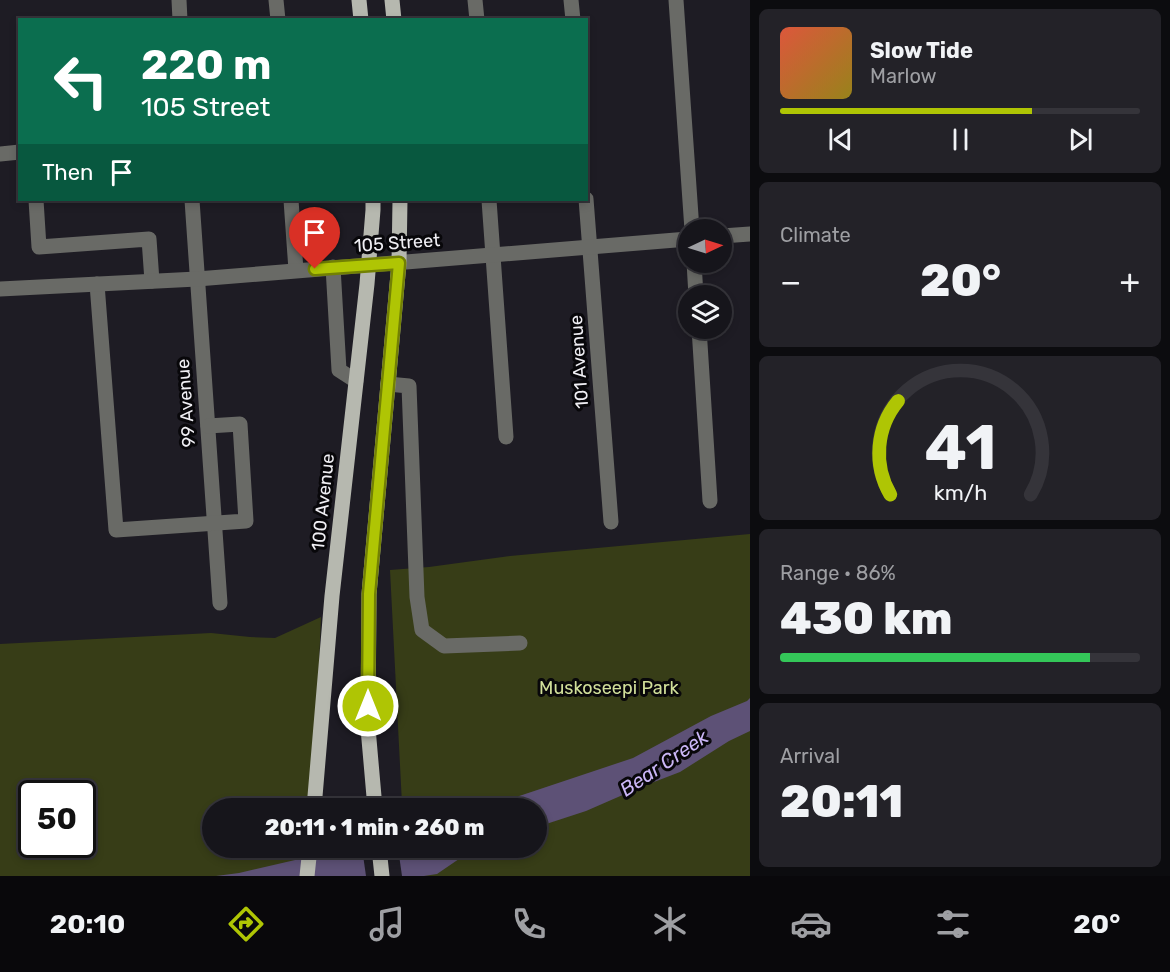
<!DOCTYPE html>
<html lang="en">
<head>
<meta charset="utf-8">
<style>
	body { margin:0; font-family:Rubik,sans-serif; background:#232228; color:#f1f3f6; height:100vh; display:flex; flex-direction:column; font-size:22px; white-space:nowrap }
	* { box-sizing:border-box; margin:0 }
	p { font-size:20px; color:#9e9fa3 }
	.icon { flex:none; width:33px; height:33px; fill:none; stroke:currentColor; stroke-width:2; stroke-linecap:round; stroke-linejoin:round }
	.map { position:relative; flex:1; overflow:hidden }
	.side { display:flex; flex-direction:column; gap:9px; padding:9px; background:#0c0c0f; width:420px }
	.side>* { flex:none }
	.hud { position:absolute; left:18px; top:18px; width:570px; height:183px; border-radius:0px; box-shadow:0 3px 9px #0003,0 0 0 2px #35343a; background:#0b6e4f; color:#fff; overflow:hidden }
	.needle { width:39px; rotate:86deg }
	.fabs { position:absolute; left:678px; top:219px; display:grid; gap:12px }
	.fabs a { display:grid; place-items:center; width:54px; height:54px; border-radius:50%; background:#16151b; box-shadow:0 3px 9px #0003,0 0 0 2px #35343a; font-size:30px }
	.speed { position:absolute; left:18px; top:780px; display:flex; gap:12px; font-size:30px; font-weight:700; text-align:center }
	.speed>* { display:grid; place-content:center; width:78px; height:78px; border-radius:50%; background:#16151b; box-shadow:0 3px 9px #0003,0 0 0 2px #35343a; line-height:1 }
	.speed .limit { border:3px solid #111; border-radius:9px; background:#fff; color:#111 }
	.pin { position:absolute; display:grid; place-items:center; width:51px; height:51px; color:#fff; margin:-62px -26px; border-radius:50% 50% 50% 0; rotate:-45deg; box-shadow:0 0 6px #0007 }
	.pin .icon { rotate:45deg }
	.me { position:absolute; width:66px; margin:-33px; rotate:0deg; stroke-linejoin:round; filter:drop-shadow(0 0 4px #0008) }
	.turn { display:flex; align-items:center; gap:21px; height:126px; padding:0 24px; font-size:27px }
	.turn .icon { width:78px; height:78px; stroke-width:2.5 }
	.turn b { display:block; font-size:42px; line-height:51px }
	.then { display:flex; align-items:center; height:57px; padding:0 24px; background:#0003; gap:12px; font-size:22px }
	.big { font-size:45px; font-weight:800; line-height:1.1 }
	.side .widget { flex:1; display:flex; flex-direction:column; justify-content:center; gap:9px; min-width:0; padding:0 21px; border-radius:9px; background:#232228 }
	.side .dial { align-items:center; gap:0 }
	.dial svg { height:156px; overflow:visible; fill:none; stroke:#35343a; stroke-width:7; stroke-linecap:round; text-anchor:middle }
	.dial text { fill:#f1f3f6; stroke:none }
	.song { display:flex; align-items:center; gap:18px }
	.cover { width:72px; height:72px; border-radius:9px; background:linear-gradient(135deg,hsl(10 70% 55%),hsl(50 70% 35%)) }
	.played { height:6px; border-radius:3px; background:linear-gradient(90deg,#afc504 70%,#35343a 70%) }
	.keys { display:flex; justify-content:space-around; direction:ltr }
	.heat { display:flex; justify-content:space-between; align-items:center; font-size:33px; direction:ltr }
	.charge { height:9px; border-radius:4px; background:linear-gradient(90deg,#34c759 86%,#35343a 0) }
	.trip { position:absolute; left:202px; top:798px; width:345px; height:60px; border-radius:30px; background:#16151b; box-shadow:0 3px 9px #0003,0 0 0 2px #35343a; font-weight:800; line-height:60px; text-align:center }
	.menu { display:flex; height:96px; justify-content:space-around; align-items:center; background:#09080b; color:#9e9fa3 }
	.menu .icon { width:42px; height:42px }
	.menu .on { color:#afc504 }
	.menu b { font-size:27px; color:#f1f3f6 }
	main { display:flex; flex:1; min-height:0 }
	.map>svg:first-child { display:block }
	.green { fill:#373d17; fill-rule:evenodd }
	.water { fill:#5d5176 }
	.pier { fill:#1e1c24 }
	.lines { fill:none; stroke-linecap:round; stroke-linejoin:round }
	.minor { stroke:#696a66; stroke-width:15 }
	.major { stroke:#b6b8af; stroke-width:15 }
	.route-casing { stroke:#728003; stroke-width:15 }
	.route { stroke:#afc504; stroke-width:10 }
	.labels { text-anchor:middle; stroke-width:6; stroke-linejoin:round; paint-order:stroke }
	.street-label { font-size:18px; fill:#f0eff4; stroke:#08070a }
	.park-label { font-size:18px; fill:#d1df9a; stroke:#08070a }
	.water-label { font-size:20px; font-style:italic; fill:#cab6f6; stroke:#08070a }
</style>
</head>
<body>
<main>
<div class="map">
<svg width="750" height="876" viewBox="0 0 750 876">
	<rect width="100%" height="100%" fill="#1e1c24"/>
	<path class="green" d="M 750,534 L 750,876 L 0,876 L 0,644 L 211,633 L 250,637 L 275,638 L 321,617 L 313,808 L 213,808 L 213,848 L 537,848 L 537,808 L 395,808 L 402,804 L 390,570 L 429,567 L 510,556 ZM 32,794 L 82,794 L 82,844 L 32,844 Z"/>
	<g class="water">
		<path d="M 750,698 L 750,731 L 729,741 L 680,772 L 641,787 L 586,811 L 537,827 L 537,808 L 483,808 L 633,758 L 711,716 L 747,701 Z"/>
		<path d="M 347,848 L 475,848 L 437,874 L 424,876 L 216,876 L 239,873 Z"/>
	</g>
	<path class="pier" d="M 362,848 L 398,848 L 402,876 L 366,876 Z"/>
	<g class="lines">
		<g class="minor">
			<path d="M 179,0 L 180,20"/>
			<path d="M 276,0 L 278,20"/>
			<path d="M 475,0 L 477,20"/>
			<path d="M 571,0 L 573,20"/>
			<path d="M 676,0 L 692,230"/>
			<path d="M 0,154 L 20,152"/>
			<path d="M 586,199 L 611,522"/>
			<path d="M 36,200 L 39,247 L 149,239 L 152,281"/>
			<path d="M 192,200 L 220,603"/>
			<path d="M 291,200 L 296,270"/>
			<path d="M 489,200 L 506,437"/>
			<path d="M 722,236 L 750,234"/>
			<path d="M 694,262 L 696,296"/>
			<path d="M 333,267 L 339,370 L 356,381"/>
			<path d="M 97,284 L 116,530 L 246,521 L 240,424 L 208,426"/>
			<path d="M 0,289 L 197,279 L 688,239"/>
			<path d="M 699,328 L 710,501"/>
			<path d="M 388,384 L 409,386 L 417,597 L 422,630 L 444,646 L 520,643"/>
		</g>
		<g class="major">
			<path d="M 359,0 L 361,20"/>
			<path d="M 392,0 L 394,20"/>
			<path d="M 314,808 L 332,596 L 367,284 L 373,210 L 373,200"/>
			<path d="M 375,808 L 368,728 L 369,594 L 399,263 L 400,200"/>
			<path d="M 379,848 L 382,876"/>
			<path d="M 307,876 L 310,848"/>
		</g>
	</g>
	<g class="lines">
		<defs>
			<path id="route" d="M 315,269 L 399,263 L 369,594 L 368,706"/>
		</defs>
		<use href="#route" class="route-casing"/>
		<use href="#route" class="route"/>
	</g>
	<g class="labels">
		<g class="street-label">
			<text transform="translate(397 243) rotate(-4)" y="6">105 Street</text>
			<text transform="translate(579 362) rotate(-94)" y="6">101 Avenue</text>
			<text transform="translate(186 403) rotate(-94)" y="6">99 Avenue</text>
			<text transform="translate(323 502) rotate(-84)" y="6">100 Avenue</text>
		</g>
		<g class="park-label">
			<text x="609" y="694">Muskoseepi Park</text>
		</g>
		<g class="water-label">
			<text transform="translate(664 763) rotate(-34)" y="7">Bear Creek</text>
		</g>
	</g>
</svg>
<div class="fabs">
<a><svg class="needle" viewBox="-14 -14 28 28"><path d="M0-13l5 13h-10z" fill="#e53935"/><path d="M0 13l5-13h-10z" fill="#9e9fa3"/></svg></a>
<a><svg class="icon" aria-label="layers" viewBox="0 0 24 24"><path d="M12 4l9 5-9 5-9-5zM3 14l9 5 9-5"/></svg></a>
</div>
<div class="speed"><div class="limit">50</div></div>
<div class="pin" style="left:315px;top:269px;background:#d93025"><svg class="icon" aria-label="arrive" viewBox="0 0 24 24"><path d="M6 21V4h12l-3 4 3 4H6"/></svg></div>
<svg class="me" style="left:368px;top:706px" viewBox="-20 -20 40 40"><circle r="17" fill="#afc504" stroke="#fff" stroke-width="3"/><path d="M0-11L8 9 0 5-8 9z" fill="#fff"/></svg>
<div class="trip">20:11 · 1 min · 260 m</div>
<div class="hud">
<div class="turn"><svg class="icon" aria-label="left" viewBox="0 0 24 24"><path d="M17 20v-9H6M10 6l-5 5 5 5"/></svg><div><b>220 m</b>105 Street</div></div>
<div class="then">Then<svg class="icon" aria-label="arrive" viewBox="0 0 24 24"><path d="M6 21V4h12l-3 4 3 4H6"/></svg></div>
</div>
</div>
<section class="side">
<div class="widget">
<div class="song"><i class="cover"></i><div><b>Slow Tide</b><p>Marlow</p></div></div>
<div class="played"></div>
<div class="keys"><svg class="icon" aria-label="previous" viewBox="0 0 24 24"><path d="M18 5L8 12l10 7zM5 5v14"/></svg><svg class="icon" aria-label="pause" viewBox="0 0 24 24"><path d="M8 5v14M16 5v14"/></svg><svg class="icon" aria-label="next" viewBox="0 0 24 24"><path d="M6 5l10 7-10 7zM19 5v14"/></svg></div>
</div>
<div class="widget"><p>Climate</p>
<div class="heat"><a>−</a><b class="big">20°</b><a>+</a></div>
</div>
<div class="widget dial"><svg viewBox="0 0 100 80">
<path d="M14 69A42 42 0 1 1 86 69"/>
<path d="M14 69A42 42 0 0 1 18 21" stroke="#afc504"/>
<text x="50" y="56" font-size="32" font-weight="700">41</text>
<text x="50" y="72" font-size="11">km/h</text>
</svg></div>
<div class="widget"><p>Range · 86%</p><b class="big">430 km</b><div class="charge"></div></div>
<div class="widget"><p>Arrival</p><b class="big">20:11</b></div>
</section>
</main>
<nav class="menu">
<b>20:10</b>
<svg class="icon on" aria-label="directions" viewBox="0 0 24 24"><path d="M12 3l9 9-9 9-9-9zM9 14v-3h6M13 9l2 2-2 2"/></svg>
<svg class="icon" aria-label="music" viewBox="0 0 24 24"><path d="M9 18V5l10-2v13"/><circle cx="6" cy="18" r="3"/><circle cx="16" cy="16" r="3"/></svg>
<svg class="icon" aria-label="phone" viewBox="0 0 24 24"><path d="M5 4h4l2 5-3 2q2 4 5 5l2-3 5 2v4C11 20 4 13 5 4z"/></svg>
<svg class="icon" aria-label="climate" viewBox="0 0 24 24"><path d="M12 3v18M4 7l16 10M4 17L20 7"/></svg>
<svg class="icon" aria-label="car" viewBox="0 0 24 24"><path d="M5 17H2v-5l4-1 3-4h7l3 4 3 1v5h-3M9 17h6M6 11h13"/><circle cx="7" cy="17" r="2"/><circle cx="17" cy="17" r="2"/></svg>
<svg class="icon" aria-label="filters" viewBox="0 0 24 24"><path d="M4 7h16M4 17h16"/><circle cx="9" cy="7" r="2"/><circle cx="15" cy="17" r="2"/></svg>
<b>20°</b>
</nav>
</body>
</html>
